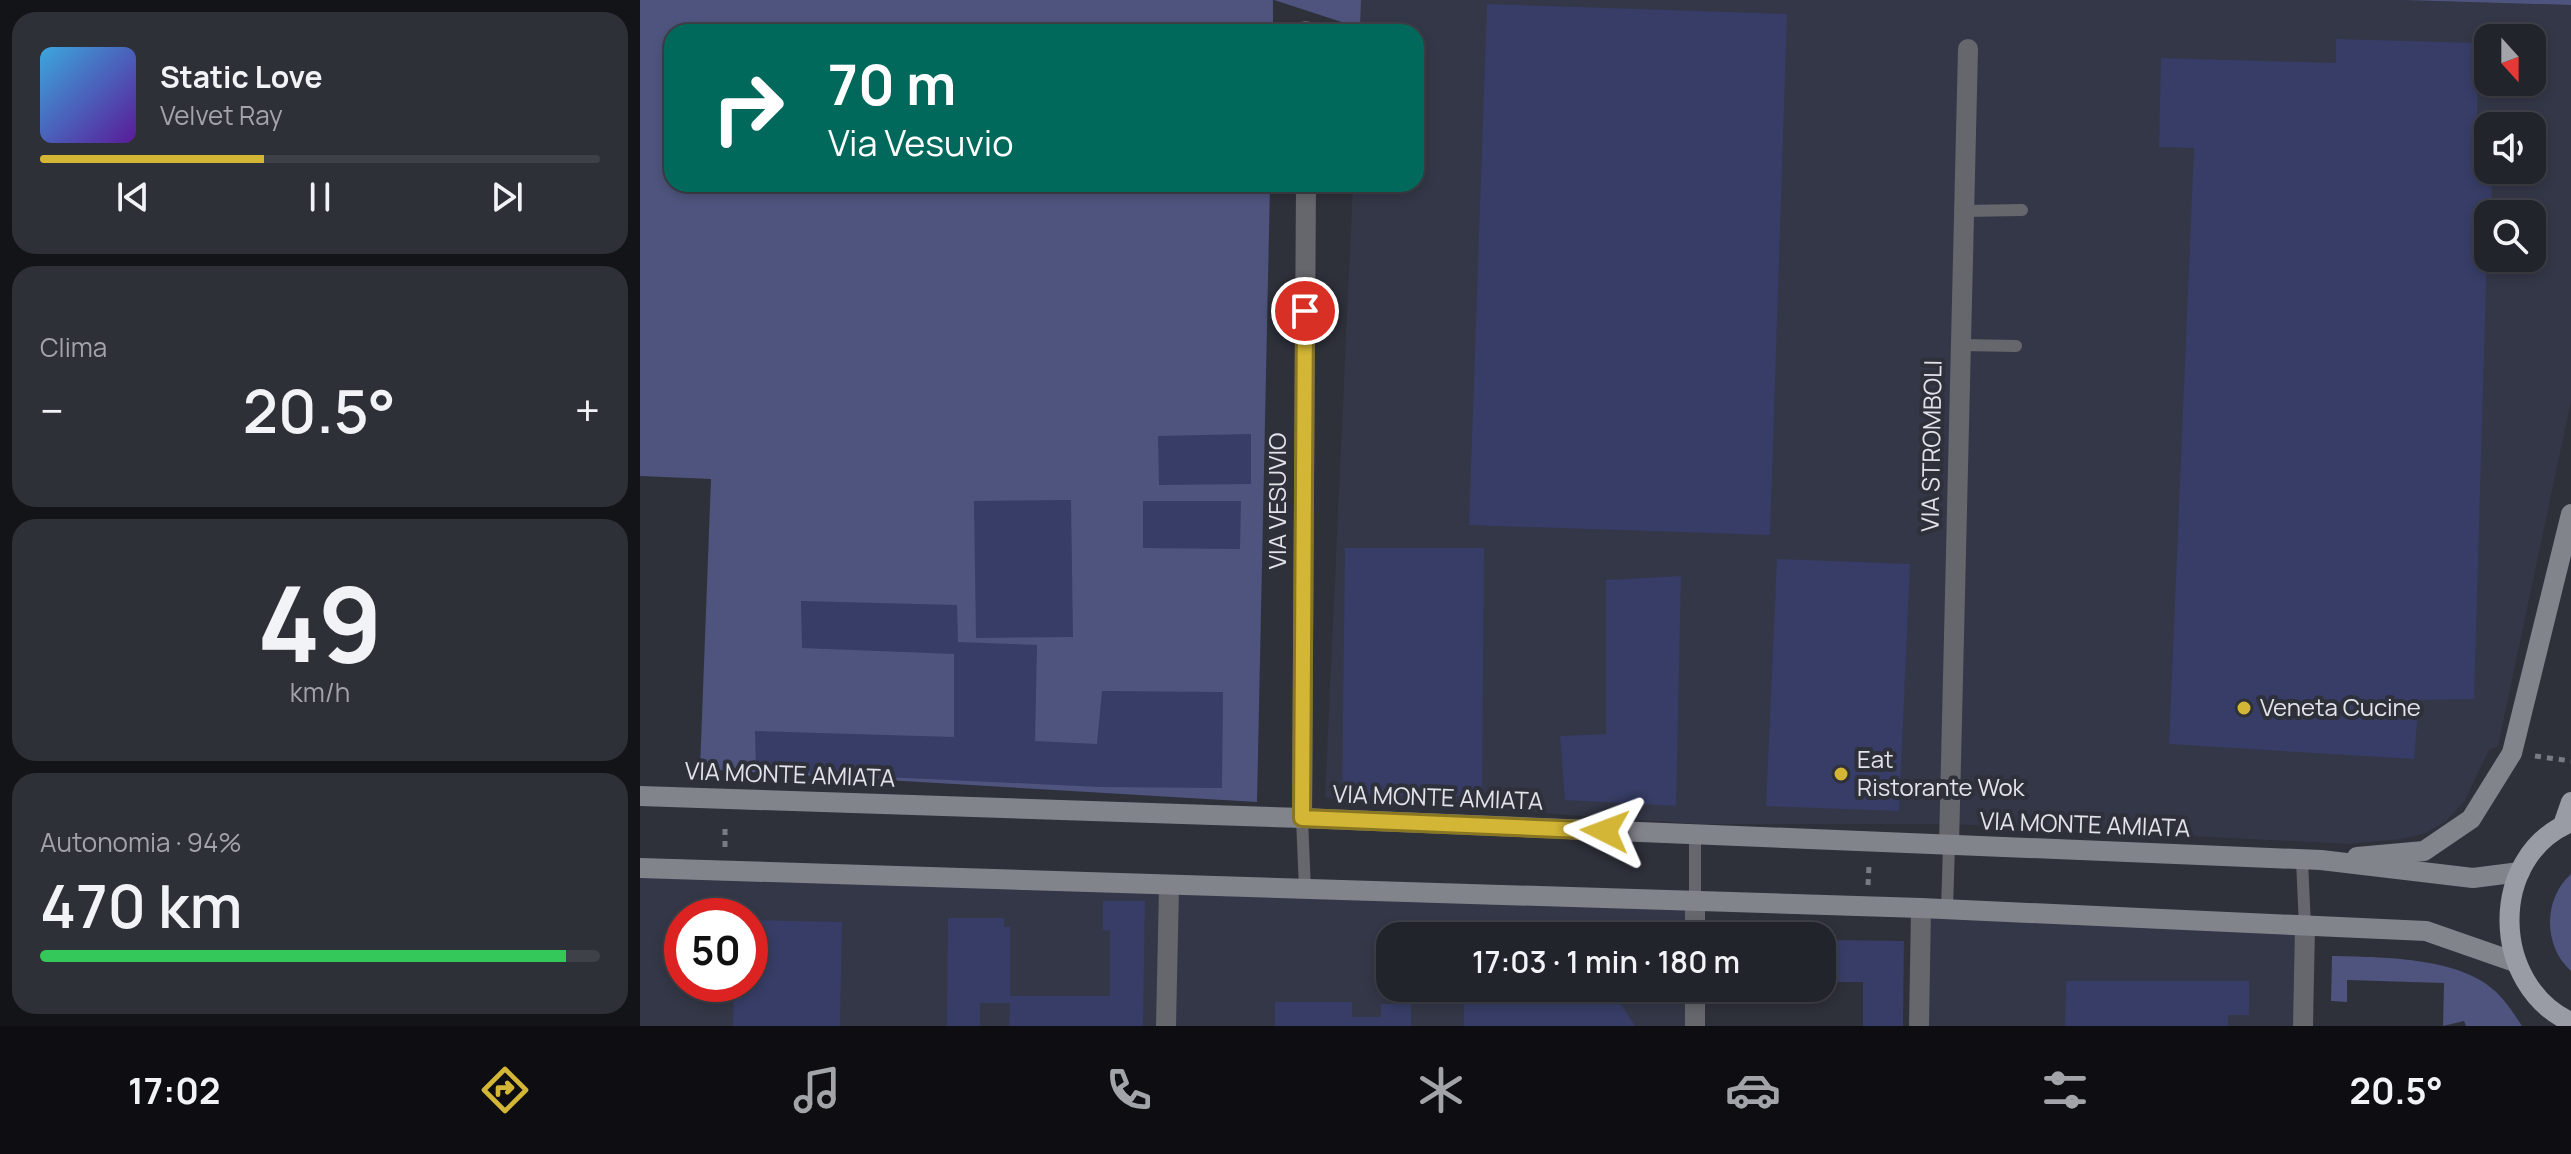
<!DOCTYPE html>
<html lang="it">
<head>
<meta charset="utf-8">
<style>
	body { margin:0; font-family:Manrope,sans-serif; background:#2e3038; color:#f1f3f6; height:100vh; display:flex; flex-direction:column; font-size:30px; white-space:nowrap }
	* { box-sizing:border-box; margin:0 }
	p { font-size:26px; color:#a2a4a9 }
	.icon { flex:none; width:44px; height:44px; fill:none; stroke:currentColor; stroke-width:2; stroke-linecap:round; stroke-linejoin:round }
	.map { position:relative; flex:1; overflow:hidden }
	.details { display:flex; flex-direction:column; gap:12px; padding:12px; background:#131418; width:640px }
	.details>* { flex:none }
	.banner { position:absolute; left:24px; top:24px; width:760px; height:168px; border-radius:24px; box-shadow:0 4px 12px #0003,0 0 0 2px #3f4148; background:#00695c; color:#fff; overflow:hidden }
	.needle { width:52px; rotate:159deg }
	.fabs { position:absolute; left:1834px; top:24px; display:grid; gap:16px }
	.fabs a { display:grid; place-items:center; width:72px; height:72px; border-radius:16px; background:#22242c; box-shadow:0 4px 12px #0003,0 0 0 2px #3f4148; font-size:40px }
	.speed { position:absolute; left:24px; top:898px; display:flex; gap:16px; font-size:40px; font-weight:700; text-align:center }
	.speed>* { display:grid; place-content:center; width:104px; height:104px; border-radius:50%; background:#22242c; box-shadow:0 4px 12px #0003,0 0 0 2px #3f4148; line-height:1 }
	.speed .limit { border:12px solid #d22; background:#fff; color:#111 }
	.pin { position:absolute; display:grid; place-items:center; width:68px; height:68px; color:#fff; margin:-34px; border:4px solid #fff; border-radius:50%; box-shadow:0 2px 8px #0007 }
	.me { position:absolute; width:88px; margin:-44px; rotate:273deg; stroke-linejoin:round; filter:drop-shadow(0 0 6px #0008) }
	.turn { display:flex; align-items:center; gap:28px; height:168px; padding:0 32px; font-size:36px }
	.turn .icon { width:104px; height:104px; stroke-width:2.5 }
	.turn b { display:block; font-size:56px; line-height:68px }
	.big { font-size:60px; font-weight:600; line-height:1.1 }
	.details .tile { flex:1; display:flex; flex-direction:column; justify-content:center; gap:12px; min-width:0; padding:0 28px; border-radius:24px; background:#2e3038 }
	.details .dial { align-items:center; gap:0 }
	.dial b { font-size:104px; line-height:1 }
	.song { display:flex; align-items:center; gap:24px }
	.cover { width:96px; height:96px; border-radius:12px; background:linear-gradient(135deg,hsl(200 70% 55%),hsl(270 70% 35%)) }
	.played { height:8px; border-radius:4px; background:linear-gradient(90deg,#d3b635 40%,#3f4148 40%) }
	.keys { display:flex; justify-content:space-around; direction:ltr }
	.heat { display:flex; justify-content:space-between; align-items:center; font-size:44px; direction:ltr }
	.charge { height:12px; border-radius:6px; background:linear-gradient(90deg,#34c759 94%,#3f4148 0) }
	.trip { position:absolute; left:736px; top:922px; width:460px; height:80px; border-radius:24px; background:#22242c; box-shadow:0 4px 12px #0003,0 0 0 2px #3f4148; font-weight:600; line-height:80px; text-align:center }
	.dock { display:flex; height:128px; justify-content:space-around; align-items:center; background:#0e0e12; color:#a2a4a9 }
	.dock .icon { width:56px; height:56px }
	.dock .on { color:#d3b635 }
	.dock b { font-size:36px; color:#f1f3f6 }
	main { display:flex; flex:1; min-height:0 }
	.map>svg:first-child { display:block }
	.built { fill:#343747; fill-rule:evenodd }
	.green { fill:#4e547d }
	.building { fill:#373d66 }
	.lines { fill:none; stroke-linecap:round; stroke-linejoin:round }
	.path { stroke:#797b83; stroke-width:5; stroke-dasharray:6 6; stroke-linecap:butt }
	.service { stroke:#65676c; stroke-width:12 }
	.minor { stroke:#65676c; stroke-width:20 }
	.secondary { stroke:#82848c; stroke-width:20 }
	.primary { stroke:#999ba5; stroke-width:20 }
	.route-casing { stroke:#897622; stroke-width:20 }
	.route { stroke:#d3b635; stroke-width:14 }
	.poi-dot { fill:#d3b635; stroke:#2e303a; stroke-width:3 }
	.labels { text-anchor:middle; stroke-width:8; stroke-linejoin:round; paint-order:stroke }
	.street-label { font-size:24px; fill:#e1e3e9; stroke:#2e303a }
	.poi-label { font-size:24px; fill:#e1e3e9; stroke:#2e303a; text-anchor:start }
</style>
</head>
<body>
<main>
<section class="details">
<div class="tile">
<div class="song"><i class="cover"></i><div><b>Static Love</b><p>Velvet Ray</p></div></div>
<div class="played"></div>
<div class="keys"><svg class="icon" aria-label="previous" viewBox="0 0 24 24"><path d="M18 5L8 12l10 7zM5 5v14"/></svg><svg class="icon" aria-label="pause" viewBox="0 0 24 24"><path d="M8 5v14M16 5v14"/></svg><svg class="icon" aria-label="next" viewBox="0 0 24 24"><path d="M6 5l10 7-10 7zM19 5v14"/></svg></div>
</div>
<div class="tile"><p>Clima</p>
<div class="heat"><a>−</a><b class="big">20.5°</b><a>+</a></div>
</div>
<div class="tile dial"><b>49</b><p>km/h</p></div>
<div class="tile"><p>Autonomia · 94%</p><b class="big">470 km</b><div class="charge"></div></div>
</section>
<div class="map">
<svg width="1931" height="1026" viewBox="0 0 1931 1026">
	<rect width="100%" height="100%" fill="#2e303a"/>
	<g class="built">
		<path d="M 721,0 L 1763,0 L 1931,5 L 1931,401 L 1858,746 L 1849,750 L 1824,802 L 1806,821 L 1786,833 L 1762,839 L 1709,844 L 1310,824 L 1058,824 L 685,798 L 713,184 L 776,184 L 776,32 L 719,32 ZM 1848,38 L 1892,38 L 1892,82 L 1848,82 ZM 1848,126 L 1892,126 L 1892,170 L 1848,170 ZM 1848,214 L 1892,214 L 1892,258 L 1848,258 Z"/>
		<path d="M 0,868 L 1055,901 L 1055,936 L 750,936 L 750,988 L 1055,988 L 1055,1026 L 0,1026 ZM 42,916 L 110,916 L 110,984 L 42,984 Z"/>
		<path d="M 1281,908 L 1665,927 L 1663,1026 L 1280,1026 Z"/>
	</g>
	<g class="green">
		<path d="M 0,0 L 633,0 L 633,32 L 32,32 L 32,184 L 630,184 L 617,802 L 60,769 L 71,479 L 0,476 Z"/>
		<path d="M 635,0 L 721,0 L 720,28 L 634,0 Z"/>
		<path d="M 1763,0 L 1931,0 L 1931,5 Z"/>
		<path d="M 1931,874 L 1931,971 C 1903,946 1903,899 1931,874 Z"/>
		<path d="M 1692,956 C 1740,957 1819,957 1855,991 C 1866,1001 1874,1014 1882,1026 L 1826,1026 L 1824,1021 L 1803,1026 L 1804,983 L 1707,980 L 1707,1002 L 1691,1001 Z"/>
	</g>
	<g class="building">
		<path d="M 847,4 L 1147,14 L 1130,535 L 829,525 Z"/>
		<path d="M 1696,39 L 1839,43 L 1836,157 L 1848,158 L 1848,170 L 1852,170 L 1851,214 L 1848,214 L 1834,699 L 1779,700 L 1774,759 L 1529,744 L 1554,148 L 1519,147 L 1521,58 L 1696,63 Z"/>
		<path d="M 611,434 L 611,484 L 519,485 L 518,436 Z"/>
		<path d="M 431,500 L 433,637 L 336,638 L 334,501 Z"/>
		<path d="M 503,501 L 601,501 L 600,549 L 503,548 Z"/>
		<path d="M 705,548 L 844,548 L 842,796 L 702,795 Z"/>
		<path d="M 1137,559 L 1270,564 L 1259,811 L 1126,806 Z"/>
		<path d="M 1041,576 L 1036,806 L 925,800 L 920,736 L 966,734 L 966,580 Z"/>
		<path d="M 161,601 L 317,605 L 318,642 L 397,645 L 395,741 L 457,744 L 462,691 L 583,692 L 582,788 L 461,787 L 116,771 L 115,731 L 314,737 L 314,654 L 162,648 Z"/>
		<path d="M 463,901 L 505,901 L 503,1026 L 369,1026 L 370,1003 L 340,1003 L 340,1026 L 307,1026 L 308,918 L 364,918 L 364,927 L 370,927 L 370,996 L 470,996 L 470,931 L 463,930 Z"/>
		<path d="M 110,920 L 202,922 L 200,1026 L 93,1026 L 94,984 L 110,984 Z"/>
		<path d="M 881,922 L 924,923 L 933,936 L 881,936 Z"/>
		<path d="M 1190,940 L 1264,941 L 1263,1026 L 1223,1026 L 1223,982 L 1189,982 Z"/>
		<path d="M 1426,981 L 1609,981 L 1609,1015 L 1588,1015 L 1588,1026 L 1425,1026 Z"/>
		<path d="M 824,988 L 971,988 L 995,1026 L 824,1026 Z"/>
		<path d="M 1081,988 L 1161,988 L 1161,997 L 1081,995 Z"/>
		<path d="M 635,1002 L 712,1002 L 712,1017 L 741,1017 L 741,1004 L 771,1004 L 771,1026 L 635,1026 Z"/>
	</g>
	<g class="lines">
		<g class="path">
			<path d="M 1895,756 L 1931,761"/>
			<path d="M 85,847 L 85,824"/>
			<path d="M 1228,885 L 1229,866"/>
		</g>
		<g class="service">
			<path d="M 1324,211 L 1382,210"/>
			<path d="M 1321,345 L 1376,346"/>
			<path d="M 662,818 L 665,890"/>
			<path d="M 1662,860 L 1665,927"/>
			<path d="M 1055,901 L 1055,835"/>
			<path d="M 1307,909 L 1309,845"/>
		</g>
		<g class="minor">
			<path d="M 666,32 L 666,31"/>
			<path d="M 662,818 L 666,184"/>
			<path d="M 1309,845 L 1328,49"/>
			<path d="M 1055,936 L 1055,901"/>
			<path d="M 526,1026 L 529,887"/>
			<path d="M 1055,1026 L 1055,988"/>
			<path d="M 1279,1026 L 1281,908"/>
			<path d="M 1663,1026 L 1665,927"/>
		</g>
		<g class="secondary">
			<path d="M 0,796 L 662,818 L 1681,860 L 1833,878 L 1880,872"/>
			<path d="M 1717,857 L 1784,851 L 1831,819 L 1872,753 L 1931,514"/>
			<path d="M 0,868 L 1281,908 L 1786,931 L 1875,962"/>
		</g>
		<g class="primary">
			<path d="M 1931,822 C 1847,857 1851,986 1931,1022"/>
			<path d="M 1923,825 L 1931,802"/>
		</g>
	</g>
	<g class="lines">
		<defs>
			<path id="route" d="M 665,311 L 662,818 L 965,831"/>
		</defs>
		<use href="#route" class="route-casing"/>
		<use href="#route" class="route"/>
	</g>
	<g class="poi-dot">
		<circle cx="1604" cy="708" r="8"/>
		<circle cx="1201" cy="774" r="8"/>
	</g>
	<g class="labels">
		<g class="street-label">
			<text transform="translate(1292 446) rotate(-89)" y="8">VIA STROMBOLI</text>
			<text transform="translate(638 501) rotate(-90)" y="8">VIA VESUVIO</text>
			<text transform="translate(150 775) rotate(2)" y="8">VIA MONTE AMIATA</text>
			<text transform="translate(798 798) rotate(2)" y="8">VIA MONTE AMIATA</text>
			<text transform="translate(1445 825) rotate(2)" y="8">VIA MONTE AMIATA</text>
		</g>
		<g class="poi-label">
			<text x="1620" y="716">Veneta Cucine</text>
			<text x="1217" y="768">Eat<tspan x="1217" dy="28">Ristorante Wok</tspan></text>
		</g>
	</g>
</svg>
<div class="fabs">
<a><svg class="needle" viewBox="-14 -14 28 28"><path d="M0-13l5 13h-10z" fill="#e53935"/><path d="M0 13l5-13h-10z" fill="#a2a4a9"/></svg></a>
<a><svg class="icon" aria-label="sound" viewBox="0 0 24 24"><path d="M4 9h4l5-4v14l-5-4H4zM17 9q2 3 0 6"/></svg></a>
<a><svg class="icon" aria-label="search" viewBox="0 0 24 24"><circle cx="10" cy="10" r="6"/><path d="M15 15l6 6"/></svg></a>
</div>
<div class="speed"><div class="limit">50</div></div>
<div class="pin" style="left:665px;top:311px;background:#d93025"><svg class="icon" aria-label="arrive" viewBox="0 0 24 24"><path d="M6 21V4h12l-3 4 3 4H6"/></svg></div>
<svg class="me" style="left:965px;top:831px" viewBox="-20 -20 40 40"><path d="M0-17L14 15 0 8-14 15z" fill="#d3b635" stroke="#fff" stroke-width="4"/></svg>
<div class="trip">17:03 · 1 min · 180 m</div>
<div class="banner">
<div class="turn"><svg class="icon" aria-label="right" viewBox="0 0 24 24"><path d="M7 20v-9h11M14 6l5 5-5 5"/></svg><div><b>70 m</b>Via Vesuvio</div></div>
</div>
</div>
</main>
<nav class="dock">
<b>17:02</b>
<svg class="icon on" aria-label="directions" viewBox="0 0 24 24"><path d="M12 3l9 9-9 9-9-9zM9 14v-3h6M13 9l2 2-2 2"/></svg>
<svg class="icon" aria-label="music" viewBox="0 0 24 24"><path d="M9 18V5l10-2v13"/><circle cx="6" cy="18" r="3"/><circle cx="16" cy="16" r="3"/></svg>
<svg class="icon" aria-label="phone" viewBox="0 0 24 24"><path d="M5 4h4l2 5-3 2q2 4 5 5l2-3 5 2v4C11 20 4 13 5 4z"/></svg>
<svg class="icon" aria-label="climate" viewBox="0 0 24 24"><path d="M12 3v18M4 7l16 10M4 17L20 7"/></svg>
<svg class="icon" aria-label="car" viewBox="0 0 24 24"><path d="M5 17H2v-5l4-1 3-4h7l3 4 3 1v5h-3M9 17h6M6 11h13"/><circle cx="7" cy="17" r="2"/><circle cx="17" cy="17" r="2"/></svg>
<svg class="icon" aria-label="filters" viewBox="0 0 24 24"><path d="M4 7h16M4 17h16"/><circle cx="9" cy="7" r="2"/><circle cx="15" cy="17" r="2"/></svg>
<b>20.5°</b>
</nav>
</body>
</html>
